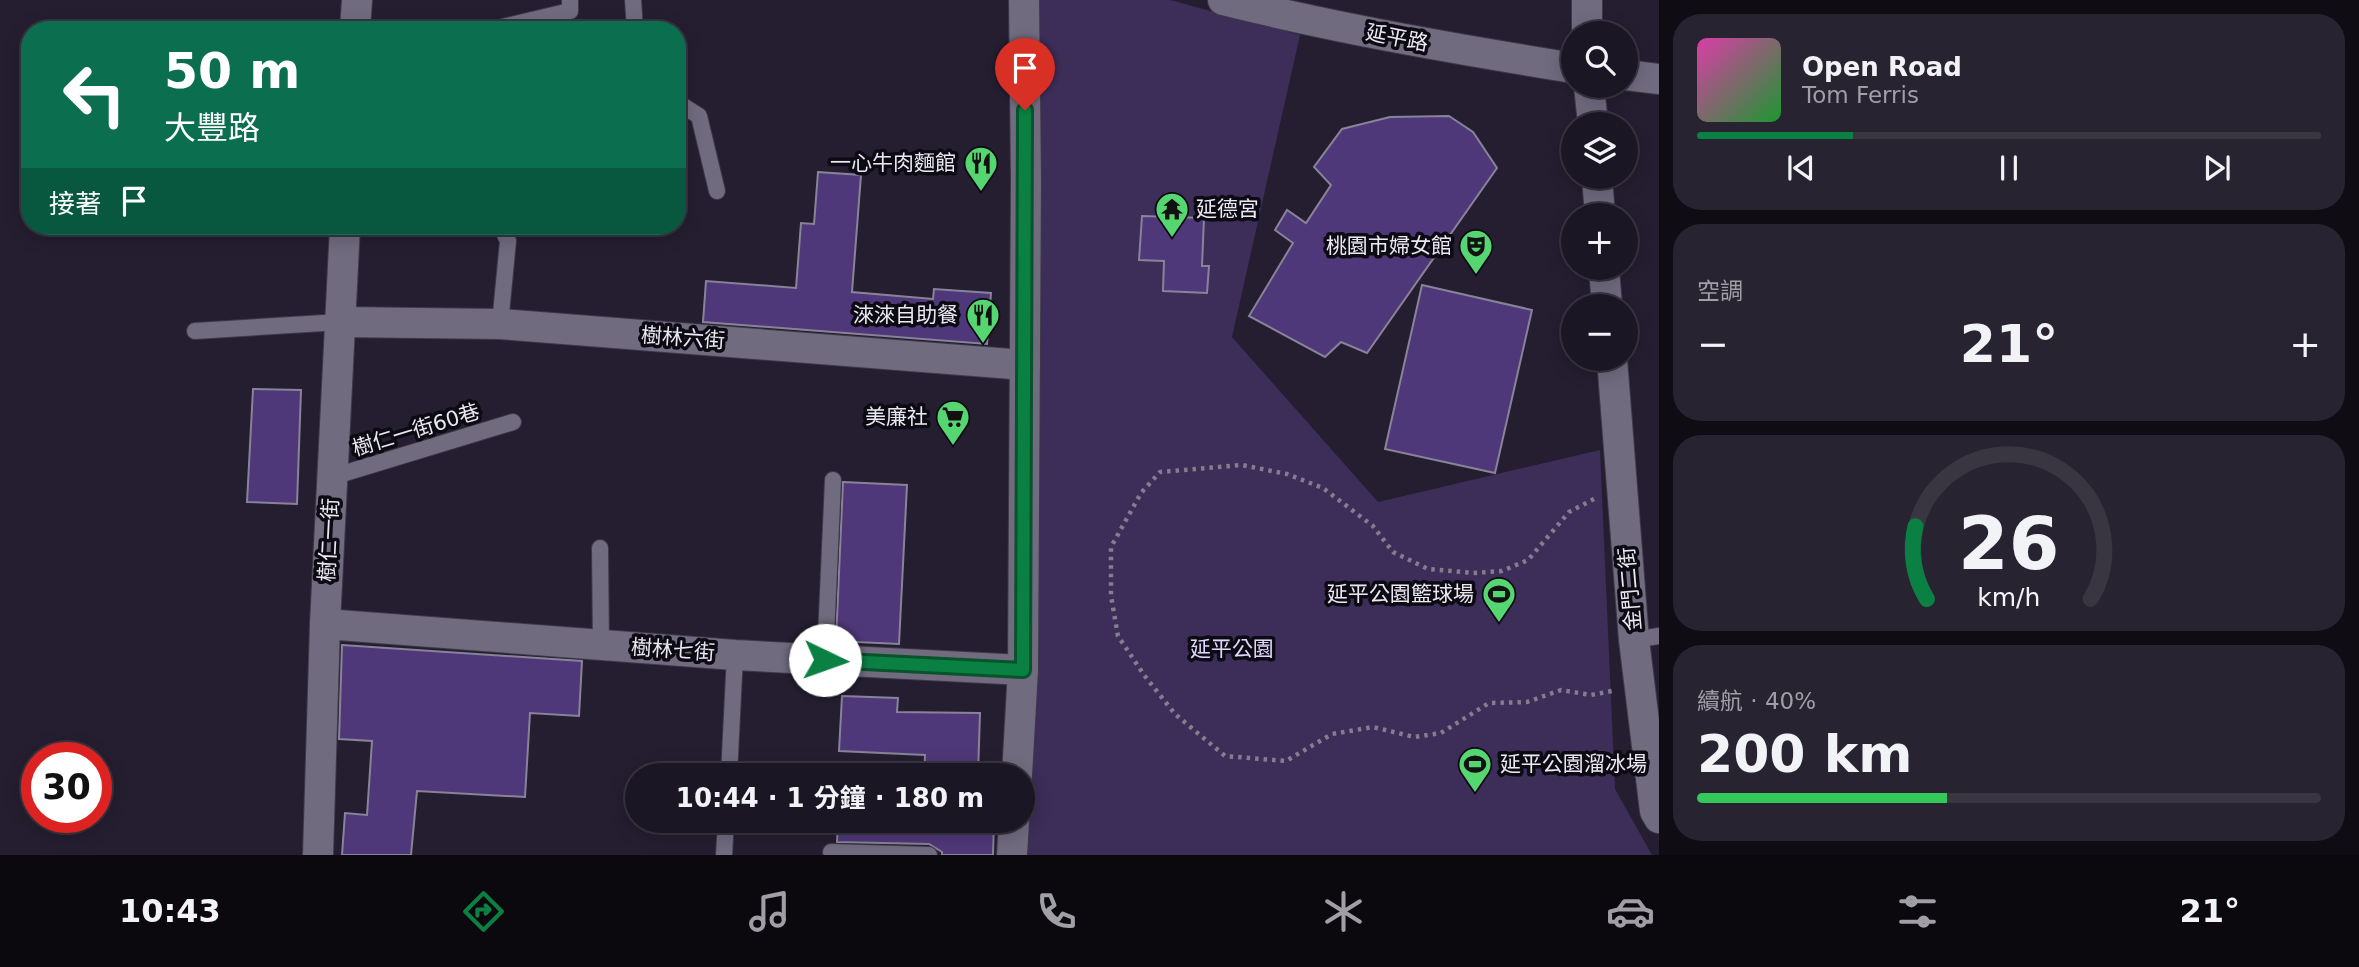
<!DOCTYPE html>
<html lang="zh-TW">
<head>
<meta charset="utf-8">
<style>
	body { margin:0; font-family:"DejaVu Sans","Noto Sans TC",sans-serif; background:#282331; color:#f1f3f6; height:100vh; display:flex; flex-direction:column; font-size:26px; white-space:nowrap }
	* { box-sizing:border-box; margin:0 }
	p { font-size:23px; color:#a09fa6 }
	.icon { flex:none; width:38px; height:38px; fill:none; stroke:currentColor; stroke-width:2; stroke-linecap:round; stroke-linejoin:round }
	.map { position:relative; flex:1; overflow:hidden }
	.panel { display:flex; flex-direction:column; gap:14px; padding:14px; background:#0f0c14; width:700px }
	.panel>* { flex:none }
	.banner { position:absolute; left:21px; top:21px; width:665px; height:214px; border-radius:28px; box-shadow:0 4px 18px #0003,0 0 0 2px #393541; background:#0b6e4f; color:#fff; overflow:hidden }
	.fabs { position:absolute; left:1561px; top:21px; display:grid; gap:14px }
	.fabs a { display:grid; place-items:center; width:77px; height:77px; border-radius:50%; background:#1b1624; box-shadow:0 4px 18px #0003,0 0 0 2px #393541; font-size:35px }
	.speed { position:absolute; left:21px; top:742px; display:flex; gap:14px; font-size:35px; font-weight:700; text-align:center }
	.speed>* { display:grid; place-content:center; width:91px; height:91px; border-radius:50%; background:#1b1624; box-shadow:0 4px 18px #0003,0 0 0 2px #393541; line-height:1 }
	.speed .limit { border:10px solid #d22; background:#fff; color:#111 }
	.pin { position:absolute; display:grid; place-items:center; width:60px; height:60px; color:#fff; margin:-72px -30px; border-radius:50% 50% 50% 0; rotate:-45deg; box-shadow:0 0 7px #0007 }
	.pin .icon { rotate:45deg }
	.me { position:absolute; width:77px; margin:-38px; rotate:93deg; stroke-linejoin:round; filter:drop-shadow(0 0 5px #0008) }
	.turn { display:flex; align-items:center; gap:24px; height:147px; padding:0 28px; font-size:32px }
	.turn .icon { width:91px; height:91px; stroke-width:2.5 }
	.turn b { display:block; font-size:49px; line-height:60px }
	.then { display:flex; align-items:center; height:66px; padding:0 28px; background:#0003; gap:14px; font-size:26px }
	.big { font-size:52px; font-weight:700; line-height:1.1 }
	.panel .card { flex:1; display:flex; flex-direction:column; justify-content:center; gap:10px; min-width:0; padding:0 24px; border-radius:28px; background:#282331 }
	.panel .dial { align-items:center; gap:0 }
	.dial svg { height:182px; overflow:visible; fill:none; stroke:#393541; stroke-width:7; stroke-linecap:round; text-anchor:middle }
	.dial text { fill:#f1f3f6; stroke:none }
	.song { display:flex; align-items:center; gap:21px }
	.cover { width:84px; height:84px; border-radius:10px; background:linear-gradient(135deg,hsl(320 70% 55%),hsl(130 70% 35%)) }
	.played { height:7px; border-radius:4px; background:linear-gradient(90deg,#0b8043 25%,#393541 25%) }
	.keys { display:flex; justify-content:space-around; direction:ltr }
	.heat { display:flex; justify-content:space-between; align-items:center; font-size:38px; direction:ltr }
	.charge { height:10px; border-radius:5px; background:linear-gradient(90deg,#34c759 40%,#393541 0) }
	.trip { position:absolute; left:625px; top:763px; width:410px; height:70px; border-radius:35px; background:#1b1624; box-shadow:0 4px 18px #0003,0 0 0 2px #393541; font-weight:700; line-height:70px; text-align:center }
	.tabs { display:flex; height:112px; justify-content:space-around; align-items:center; background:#0b090e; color:#a09fa6 }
	.tabs .icon { width:49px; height:49px }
	.tabs .on { color:#0b8043 }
	.tabs b { font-size:32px; color:#f1f3f6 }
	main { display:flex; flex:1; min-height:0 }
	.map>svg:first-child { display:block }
	.green { fill:#3c2d59 }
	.building { fill:#4f3879; stroke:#898399; stroke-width:2 }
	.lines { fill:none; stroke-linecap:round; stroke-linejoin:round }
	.service-casing { stroke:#3e3948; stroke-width:18 }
	.minor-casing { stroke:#3e3948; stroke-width:32 }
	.path { stroke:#827e8d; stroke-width:4.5; stroke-dasharray:3.5 5; stroke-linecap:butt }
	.service { stroke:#716b80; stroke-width:16 }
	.minor { stroke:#716b80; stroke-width:30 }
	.route-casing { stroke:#07532c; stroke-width:18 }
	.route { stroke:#0b8043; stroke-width:12 }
	.labels { text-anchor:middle; stroke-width:7; stroke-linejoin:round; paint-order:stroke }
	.street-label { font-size:21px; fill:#ebe8f4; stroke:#0c0a12 }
	.poi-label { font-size:21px; fill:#ebe8f4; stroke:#0c0a12; text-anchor:end }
	.park-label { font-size:21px; fill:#e1d6fd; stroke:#0c0a12 }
</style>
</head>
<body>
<main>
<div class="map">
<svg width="1659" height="855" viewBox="0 0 1659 855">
	<rect width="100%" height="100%" fill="#241e30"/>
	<path class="green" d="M 1032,0 L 1170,0 L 1300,35 L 1232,337 L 1378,502 L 1600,450 L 1615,789 L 1652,855 L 1026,855 L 1025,365 Z"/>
	<g class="building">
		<path d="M 1449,116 L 1473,132 L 1497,168 L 1367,353 L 1341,342 L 1325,357 L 1249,316 L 1293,243 L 1275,230 L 1287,210 L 1306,223 L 1331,185 L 1314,167 L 1342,129 L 1390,117 Z"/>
		<path d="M 818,172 L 861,175 L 852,292 L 933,299 L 934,289 L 991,293 L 987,344 L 703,322 L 706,281 L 796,288 L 801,223 L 814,224 Z"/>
		<path d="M 1142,216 L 1204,218 L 1202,266 L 1209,266 L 1207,293 L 1163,291 L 1164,261 L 1139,260 Z"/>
		<path d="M 1422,285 L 1532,310 L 1495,473 L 1385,449 Z"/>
		<path d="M 253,389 L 301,390 L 297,504 L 247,502 Z"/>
		<path d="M 843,482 L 907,485 L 899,644 L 836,641 Z"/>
		<path d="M 342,645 L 582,661 L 579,716 L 530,713 L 525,797 L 417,791 L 411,855 L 342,855 L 345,813 L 367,815 L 372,741 L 339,739 Z"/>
		<path d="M 842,696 L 898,698 L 897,712 L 980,713 L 978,775 L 924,775 L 925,755 L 839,751 Z"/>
		<path d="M 838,821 L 994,821 L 993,855 L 942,855 L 942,852 L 929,844 L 837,842 Z"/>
	</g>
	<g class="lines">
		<defs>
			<g id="service">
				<path d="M 633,0 L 635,30"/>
				<path d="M 490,30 L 570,11 L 570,0"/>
				<path d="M 677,102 L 699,116 L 717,191"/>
				<path d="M 500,324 L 508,241 L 501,226"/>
				<path d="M 195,331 L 340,322"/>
				<path d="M 332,477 L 513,422"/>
				<path d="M 600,548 L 601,645"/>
				<path d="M 1634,640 L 1659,636"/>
				<path d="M 825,660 L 833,480"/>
				<path d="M 729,775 L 735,655"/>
				<path d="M 831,852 L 929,855"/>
				<path d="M 724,855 L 726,821"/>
			</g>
			<g id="minor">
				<path d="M 1223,0 C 1339,29 1456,49 1573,68"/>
				<path d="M 1587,0 L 1587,33"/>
				<path d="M 355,30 L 357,0"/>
				<path d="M 1626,75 L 1659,79"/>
				<path d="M 1589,86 L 1593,124"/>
				<path d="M 1597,177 L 1600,215"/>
				<path d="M 1604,268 L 1607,306"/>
				<path d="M 340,322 L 500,324 L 1025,365"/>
				<path d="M 1612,359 L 1634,640 L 1655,811 L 1659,818"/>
				<path d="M 325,624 L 735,655 L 1023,670"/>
				<path d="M 1017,775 L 1023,670 L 1026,180 L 1024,0"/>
				<path d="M 318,855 L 325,624 L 345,226"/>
				<path d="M 1012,855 L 1014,821"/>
			</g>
		</defs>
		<use href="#service" class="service-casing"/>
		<use href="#minor" class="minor-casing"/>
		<path class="path" d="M 1594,499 L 1569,512 L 1528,560 L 1502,571 L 1473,573 L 1428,569 L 1393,552 L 1373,526 L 1323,488 L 1287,474 L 1242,465 L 1160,472 L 1141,493 L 1111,547 L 1111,596 L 1118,636 L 1144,675 L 1175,714 L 1225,756 L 1286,761 L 1332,734 L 1373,727 L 1414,737 L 1441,733 L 1489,703 L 1527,702 L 1561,690 L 1591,695 L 1612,691"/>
		<use href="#service" class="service"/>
		<use href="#minor" class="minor"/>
	</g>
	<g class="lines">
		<defs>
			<path id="route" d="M 825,660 L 1023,670 L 1025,110"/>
		</defs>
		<use href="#route" class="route-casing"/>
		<use href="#route" class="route"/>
	</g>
	<defs>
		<symbol id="restaurant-pin" viewBox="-11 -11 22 30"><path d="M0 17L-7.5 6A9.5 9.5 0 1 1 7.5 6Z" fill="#56d671" stroke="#0c0a12"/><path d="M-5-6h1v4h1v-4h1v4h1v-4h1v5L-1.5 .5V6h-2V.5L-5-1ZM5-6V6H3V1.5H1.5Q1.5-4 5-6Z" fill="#111"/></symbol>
		<symbol id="temple-pin" viewBox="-11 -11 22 30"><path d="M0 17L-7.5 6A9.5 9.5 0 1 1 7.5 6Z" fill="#56d671" stroke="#0c0a12"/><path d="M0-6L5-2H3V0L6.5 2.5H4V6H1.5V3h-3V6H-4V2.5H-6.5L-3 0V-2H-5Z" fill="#111"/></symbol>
		<symbol id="theatre-pin" viewBox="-11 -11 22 30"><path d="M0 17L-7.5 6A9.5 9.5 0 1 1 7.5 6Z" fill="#56d671" stroke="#0c0a12"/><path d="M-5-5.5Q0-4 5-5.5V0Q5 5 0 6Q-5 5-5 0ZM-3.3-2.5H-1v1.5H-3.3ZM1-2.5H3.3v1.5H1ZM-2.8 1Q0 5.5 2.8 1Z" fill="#111"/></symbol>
		<symbol id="supermarket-pin" viewBox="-11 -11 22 30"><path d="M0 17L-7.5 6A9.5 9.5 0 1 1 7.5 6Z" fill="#56d671" stroke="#0c0a12"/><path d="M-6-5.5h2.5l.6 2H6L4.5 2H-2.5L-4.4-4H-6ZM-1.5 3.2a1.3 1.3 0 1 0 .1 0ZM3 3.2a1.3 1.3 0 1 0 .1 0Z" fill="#111"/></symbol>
		<symbol id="stadium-pin" viewBox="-11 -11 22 30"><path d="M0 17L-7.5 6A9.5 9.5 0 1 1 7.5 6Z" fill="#56d671" stroke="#0c0a12"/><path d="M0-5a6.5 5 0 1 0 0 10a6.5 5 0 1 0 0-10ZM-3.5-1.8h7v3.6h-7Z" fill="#111"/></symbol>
	</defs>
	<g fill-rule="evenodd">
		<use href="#restaurant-pin" x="962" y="144" width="38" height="52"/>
		<use href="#temple-pin" x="1153" y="190" width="38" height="52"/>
		<use href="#theatre-pin" x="1457" y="227" width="38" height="52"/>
		<use href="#restaurant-pin" x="964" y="296" width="38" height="52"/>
		<use href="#supermarket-pin" x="934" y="398" width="38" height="52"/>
		<use href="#stadium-pin" x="1480" y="575" width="38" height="52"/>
		<use href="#stadium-pin" x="1456" y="745" width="38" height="52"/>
	</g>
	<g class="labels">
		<g class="street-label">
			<text transform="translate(1397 38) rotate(11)" y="7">延平路</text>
			<text transform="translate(683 338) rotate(4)" y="7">樹林六街</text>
			<text transform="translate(416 430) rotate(-17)" y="7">樹仁一街60巷</text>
			<text transform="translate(329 540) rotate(-87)" y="7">樹仁一街</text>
			<text transform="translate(1630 589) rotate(-95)" y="7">金門二街</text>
			<text transform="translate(673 650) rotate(4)" y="7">樹林七街</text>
		</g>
		<g class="poi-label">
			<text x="956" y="170">一心牛肉麵館</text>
			<text x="1196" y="216" text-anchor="start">延德宮</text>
			<text x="1452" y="253">桃園市婦女館</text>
			<text x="958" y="322">淶淶自助餐</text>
			<text x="928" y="424">美廉社</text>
			<text x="1474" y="601">延平公園籃球場</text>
			<text x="1500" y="771" text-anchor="start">延平公園溜冰場</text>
		</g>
		<g class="park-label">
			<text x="1232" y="656">延平公園</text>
		</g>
	</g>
</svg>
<div class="fabs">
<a><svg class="icon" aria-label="search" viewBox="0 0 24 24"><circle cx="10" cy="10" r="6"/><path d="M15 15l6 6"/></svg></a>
<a><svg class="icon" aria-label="layers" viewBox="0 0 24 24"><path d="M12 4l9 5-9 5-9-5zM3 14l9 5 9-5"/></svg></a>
<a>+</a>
<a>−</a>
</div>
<div class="speed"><div class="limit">30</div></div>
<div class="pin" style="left:1025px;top:110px;background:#d93025"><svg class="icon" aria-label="arrive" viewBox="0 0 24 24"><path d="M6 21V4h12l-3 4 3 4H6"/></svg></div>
<svg class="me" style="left:825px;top:660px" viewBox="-20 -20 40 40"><circle r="19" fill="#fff"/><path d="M0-13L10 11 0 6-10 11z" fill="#0b8043"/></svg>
<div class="trip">10:44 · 1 分鐘 · 180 m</div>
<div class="banner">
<div class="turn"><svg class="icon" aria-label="left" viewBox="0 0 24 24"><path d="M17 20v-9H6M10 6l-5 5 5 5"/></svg><div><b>50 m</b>大豐路</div></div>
<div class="then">接著<svg class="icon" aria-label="arrive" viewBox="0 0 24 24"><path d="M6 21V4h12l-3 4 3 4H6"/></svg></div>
</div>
</div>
<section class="panel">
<div class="card">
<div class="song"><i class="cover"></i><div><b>Open Road</b><p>Tom Ferris</p></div></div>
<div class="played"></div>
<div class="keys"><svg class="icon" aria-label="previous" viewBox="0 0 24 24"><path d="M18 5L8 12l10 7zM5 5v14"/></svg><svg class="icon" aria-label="pause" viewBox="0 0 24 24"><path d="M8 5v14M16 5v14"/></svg><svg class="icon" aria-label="next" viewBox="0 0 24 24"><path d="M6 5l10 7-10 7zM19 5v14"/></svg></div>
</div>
<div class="card"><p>空調</p>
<div class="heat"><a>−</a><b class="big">21°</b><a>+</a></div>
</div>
<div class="card dial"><svg viewBox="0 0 100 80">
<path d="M14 69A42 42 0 1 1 86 69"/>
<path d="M14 69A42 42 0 0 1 9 37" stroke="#0b8043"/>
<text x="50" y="56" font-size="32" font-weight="700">26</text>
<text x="50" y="72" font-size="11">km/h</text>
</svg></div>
<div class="card"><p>續航 · 40%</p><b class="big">200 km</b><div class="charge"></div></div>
</section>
</main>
<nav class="tabs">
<b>10:43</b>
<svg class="icon on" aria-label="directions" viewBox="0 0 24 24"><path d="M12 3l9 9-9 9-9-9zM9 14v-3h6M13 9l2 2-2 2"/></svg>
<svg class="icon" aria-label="music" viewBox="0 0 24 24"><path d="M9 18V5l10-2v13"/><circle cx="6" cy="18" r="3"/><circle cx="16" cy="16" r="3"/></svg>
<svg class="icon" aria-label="phone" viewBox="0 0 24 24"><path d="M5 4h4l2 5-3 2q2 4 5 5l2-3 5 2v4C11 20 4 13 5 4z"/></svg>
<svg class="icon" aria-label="climate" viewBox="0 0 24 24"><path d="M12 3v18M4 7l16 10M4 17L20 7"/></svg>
<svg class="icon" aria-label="car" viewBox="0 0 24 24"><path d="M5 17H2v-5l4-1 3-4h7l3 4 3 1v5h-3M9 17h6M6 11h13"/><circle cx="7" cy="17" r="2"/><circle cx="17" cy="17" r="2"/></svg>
<svg class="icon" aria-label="filters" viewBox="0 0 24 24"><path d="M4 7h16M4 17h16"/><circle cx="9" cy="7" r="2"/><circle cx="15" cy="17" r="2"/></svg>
<b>21°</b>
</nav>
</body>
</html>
